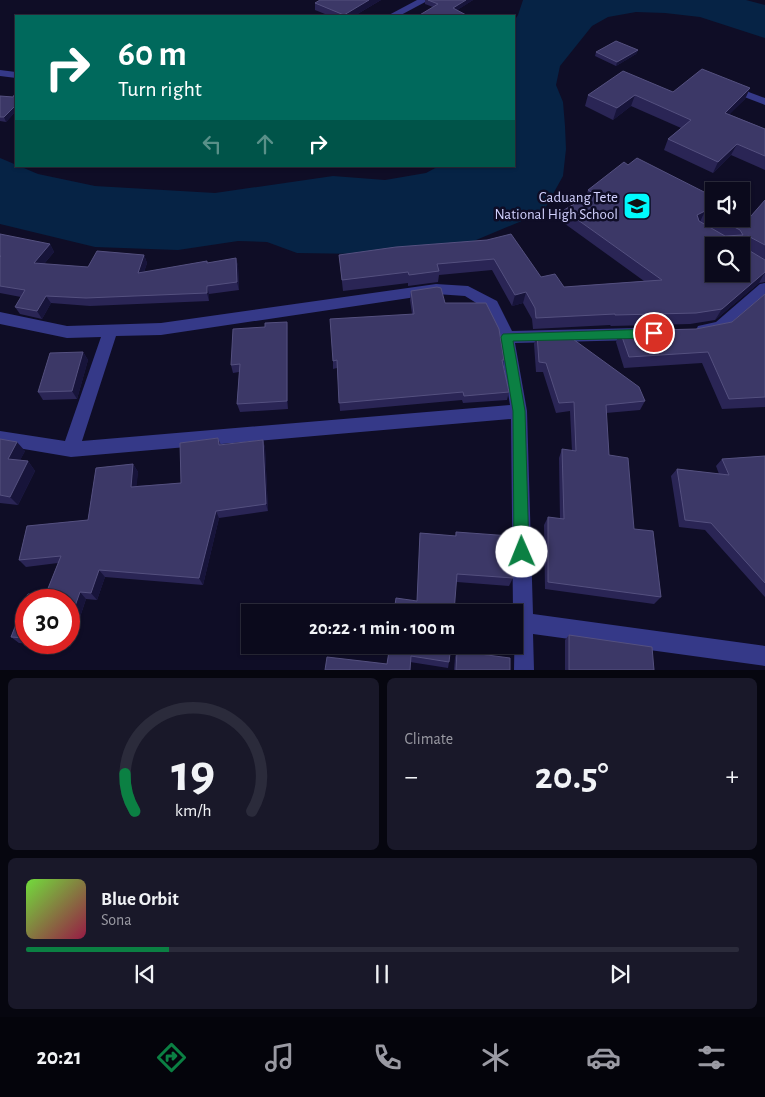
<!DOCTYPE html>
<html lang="en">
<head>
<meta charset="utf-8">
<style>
	body { margin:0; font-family:"Alegreya Sans",sans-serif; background:#191829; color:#f1f3f6; height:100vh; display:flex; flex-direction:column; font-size:19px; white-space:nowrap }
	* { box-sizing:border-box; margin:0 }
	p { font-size:16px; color:#9a9aa3 }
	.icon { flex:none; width:28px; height:28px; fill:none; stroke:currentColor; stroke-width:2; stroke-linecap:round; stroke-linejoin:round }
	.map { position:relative; height:670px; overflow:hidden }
	.side { display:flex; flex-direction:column; gap:8px; padding:8px; background:#06060f; flex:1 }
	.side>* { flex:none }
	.guide { position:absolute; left:15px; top:15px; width:500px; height:152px; border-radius:0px; box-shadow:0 1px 4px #0004,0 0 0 1px #2b2b3b; background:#00695c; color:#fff; overflow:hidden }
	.buttons { position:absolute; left:705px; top:182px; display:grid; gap:10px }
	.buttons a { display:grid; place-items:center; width:45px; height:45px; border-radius:0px; background:#0b0a1c; box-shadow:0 1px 4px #0004,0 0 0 1px #2b2b3b; font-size:25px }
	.speed { position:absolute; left:15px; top:589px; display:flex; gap:10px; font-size:25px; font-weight:700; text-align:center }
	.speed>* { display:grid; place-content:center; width:65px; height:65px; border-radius:50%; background:#0b0a1c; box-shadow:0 1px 4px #0004,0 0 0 1px #2b2b3b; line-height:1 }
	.speed .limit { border:8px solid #d22; background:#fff; color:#111 }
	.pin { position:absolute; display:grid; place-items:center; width:42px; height:42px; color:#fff; margin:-21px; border:2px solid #fff; border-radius:50%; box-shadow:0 1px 5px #0007 }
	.me { position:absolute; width:55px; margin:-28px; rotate:359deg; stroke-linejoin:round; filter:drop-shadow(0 0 4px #0008) }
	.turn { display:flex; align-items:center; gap:18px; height:105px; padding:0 20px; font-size:22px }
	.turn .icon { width:65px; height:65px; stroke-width:2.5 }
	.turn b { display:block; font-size:35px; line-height:42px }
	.lanes { display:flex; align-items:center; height:48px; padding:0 20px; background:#0003; justify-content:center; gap:25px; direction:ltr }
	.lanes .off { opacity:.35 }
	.big { font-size:38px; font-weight:600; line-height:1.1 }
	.side .widget { flex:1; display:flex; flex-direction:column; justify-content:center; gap:8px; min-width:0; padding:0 18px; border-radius:8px; background:#191829 }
	.side .dial { align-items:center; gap:0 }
	.dial svg { height:130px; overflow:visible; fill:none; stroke:#2b2b3b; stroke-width:7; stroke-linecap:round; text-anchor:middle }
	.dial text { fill:#f1f3f6; stroke:none }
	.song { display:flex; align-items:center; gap:15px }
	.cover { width:60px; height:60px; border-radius:8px; background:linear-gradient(135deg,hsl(100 70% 55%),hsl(340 70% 35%)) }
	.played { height:5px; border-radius:2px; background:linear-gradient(90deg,#0b8043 20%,#2b2b3b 20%) }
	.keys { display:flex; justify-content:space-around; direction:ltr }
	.heat { display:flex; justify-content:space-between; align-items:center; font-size:28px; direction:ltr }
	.side .tiles { flex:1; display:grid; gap:8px; grid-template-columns:1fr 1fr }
	.widget:last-child { grid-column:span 2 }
	.trip { position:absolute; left:241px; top:604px; width:282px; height:50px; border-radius:0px; background:#0b0a1c; box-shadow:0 1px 4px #0004,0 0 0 1px #2b2b3b; font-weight:600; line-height:50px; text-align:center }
	.tab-bar { display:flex; height:80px; justify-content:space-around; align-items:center; background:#04040b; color:#9a9aa3 }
	.tab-bar .icon { width:35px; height:35px }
	.tab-bar .active { color:#0b8043 }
	.tab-bar b { font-size:22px; color:#f1f3f6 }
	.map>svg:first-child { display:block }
	.water { fill:#062345 }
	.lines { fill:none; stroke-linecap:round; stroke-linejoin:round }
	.street { fill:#353988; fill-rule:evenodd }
	.wall { fill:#2a2555; fill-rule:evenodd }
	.shaded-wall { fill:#17143a }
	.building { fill:#3c3867; stroke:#54507f; fill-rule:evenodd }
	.route { fill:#0b8043; stroke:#07532c }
	.labels { text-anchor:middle; stroke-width:5; stroke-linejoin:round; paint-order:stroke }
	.poi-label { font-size:15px; fill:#d3d2ff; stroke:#0f0d26; text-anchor:end }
</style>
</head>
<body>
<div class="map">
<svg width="765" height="670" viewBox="0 0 765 670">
	<rect width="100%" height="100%" fill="#0f0d26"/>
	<path class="water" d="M 523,0 L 746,0 L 765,5 L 765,38 L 700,17 L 665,13 L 636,12 L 608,17 L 592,26 L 560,66 L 556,85 L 563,102 L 565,126 L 566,149 L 563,176 L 543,212 L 469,243 L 362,254 L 297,253 L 267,242 L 238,241 L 178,250 L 95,247 L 0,224 L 0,158 L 38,174 L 95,186 L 215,193 L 333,176 L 385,180 L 426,173 L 439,166 L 514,166 L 514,21 L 518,15 Z"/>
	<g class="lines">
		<g class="street">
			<path d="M 417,0 L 429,0 L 399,16 L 387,16 Z"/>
			<path d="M 0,70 L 16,72 L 16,78 L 0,76 Z"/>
			<path d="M 730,85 L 765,98 L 765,105 L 726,90 L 725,88 L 726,86 Z"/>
			<path d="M 765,283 L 765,296 C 748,311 724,342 698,334 L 696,330 L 698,326 L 716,322 L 760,284 Z"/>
			<path d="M 436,284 L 468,286 L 497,301 L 512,331 L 638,328 L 643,330 L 645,334 L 643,338 L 638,340 L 515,343 L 527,411 L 533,614 L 765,646 L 765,666 L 533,634 L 534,670 L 514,670 L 515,612 L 513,612 L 511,419 L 71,457 L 0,445 L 0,431 L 65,441 L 101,337 L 67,338 L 0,324 L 0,312 L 67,326 L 161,323 ZM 436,294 L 465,296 L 486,309 L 499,337 L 510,405 L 82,441 L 116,336 L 161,335 Z"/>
		</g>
	</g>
	<g class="wall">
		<path d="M 320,0 L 381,0 L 354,16 L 330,16 L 315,10 L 315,3 Z"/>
		<path d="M 425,0 L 473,0 L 457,10 L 433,7 L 425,4 Z"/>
		<path d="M 638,50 L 636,54 L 616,66 L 595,56 L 596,52 Z"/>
		<path d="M 750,88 L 745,99 L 729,114 L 765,129 L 765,170 L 731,155 L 713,173 L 664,150 L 668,139 L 681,128 L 631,106 L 613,120 L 585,106 L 588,95 L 673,92 Z"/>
		<path d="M 16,92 L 16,111 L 6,122 L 0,121 L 0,96 L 13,97 Z"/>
		<path d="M 628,165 L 714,197 L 714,219 L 741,219 L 751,216 L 765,200 L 765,282 L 759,283 L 715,320 L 690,324 L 611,326 L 610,325 L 533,329 L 532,319 L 523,303 L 512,306 L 492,270 L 439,275 L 438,282 L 408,286 L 408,283 L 343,291 L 339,255 L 487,240 L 541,277 L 564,287 L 644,281 L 561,221 L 564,210 L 586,197 L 588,190 Z"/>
		<path d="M 0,234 L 50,244 L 54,252 L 44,264 L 88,267 L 144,255 L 147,263 L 144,272 L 207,261 L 208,263 L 236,258 L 238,266 L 239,290 L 209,294 L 209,301 L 90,306 L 51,303 L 42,319 L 20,314 L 15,307 L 21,297 L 0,293 Z"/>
		<path d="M 411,291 L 445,303 L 504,360 L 503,364 L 509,392 L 507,400 L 463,403 L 462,400 L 340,411 L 337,368 L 333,369 L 333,361 L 412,314 L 410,300 Z"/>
		<path d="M 765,294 L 765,407 L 722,409 L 702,363 L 624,368 L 616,342 L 620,331 L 696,329 L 732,322 Z"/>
		<path d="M 287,322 L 288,330 L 288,409 L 240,412 L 237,404 L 239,372 L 233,373 L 231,365 L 265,327 Z"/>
		<path d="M 537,334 L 645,401 L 640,410 L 606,413 L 609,455 L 634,529 L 661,597 L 654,604 L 545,589 L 544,525 L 548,517 L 560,519 L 559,458 L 562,449 L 572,451 L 570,411 L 556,413 L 543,372 L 536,372 L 534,344 Z"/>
		<path d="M 83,352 L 88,360 L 77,399 L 43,400 L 38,392 Z"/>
		<path d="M 218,438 L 221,445 L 263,440 L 265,448 L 268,511 L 219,518 L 203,585 L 105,577 L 97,600 L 86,599 L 70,647 L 19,643 L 11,637 L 28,594 L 45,596 L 58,563 L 26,567 L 19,560 L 27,526 L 88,520 L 96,468 L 133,464 L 138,472 L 136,486 L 181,483 L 180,443 ZM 26,600 L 69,600 L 69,642 L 26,642 Z"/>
		<path d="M 0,439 L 25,451 L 20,460 L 28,461 L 35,471 L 18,505 L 0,503 Z"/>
		<path d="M 765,456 L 765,597 L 705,530 L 679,527 L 671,476 L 677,469 L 719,474 L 716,466 L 722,459 Z"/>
		<path d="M 456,532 L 513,578 L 509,586 L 457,582 L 417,601 L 420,533 L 455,536 Z"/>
		<path d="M 569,635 L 654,670 L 565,670 L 565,640 Z"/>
		<path d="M 390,645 L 449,662 L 448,668 L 410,662 L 387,664 Z"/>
		<path d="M 457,651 L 510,670 L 454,670 L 455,657 Z"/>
	</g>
	<g class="shaded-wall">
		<path d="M 369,0 L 381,0 L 354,16 L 344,16 L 344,15 Z"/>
		<path d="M 466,0 L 473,0 L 453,13 L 453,8 Z"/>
		<path d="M 638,50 L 636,54 L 616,66 L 617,62 Z"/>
		<path d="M 750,88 L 745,99 L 720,124 L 725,113 Z"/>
		<path d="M 635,95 L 631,106 L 613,120 L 617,108 Z"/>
		<path d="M 14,107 L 16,111 L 6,122 L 4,117 Z"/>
		<path d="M 737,144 L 731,155 L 713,173 L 718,162 Z"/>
		<path d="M 705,211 L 700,222 L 697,215 Z"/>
		<path d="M 50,244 L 54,252 L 38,271 L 34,263 Z"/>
		<path d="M 144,255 L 147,263 L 141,281 L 138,273 Z"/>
		<path d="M 236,258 L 238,266 L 239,290 L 237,282 Z"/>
		<path d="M 765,272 L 759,283 L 715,320 L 722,309 Z"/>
		<path d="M 207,286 L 209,294 L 209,301 L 207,293 Z"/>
		<path d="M 526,292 L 523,303 L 512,306 L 515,295 Z"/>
		<path d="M 46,296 L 51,303 L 42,319 L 37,311 Z"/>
		<path d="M 287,322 L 288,330 L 288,409 L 287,401 Z"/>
		<path d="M 83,352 L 88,360 L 77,399 L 72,391 Z"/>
		<path d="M 263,440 L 265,448 L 268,511 L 266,504 Z"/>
		<path d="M 17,442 L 25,451 L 16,468 L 8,459 Z"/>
		<path d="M 28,461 L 35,471 L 18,505 L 10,497 Z"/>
		<path d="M 133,464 L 138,472 L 136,494 L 131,487 Z"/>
		<path d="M 216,511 L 219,518 L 203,585 L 199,578 Z"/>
		<path d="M 99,570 L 105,577 L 97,600 L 91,593 Z"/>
		<path d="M 80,592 L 86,599 L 70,647 L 64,642 L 69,642 L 69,623 Z"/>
	</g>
	<g class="building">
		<path d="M 320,0 L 369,0 L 344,15 L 315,3 Z"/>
		<path d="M 428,0 L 466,0 L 453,8 L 468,16 L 418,16 L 438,4 Z"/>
		<path d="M 616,41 L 638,50 L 617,62 L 596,52 Z"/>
		<path d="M 702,69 L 750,88 L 725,113 L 765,129 L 765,156 L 737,144 L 718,162 L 668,139 L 691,120 L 635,95 L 617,108 L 588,95 L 623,71 L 673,92 Z"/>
		<path d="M 16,92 L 16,107 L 14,107 L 4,117 L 0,117 L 0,96 L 13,97 Z"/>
		<path d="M 637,158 L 714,197 L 714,216 L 705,211 L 697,215 L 699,221 L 725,236 L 743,235 L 740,230 L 719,219 L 741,219 L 741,211 L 751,216 L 765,200 L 765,245 L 748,236 L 745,238 L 745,248 L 765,260 L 765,272 L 722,309 L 696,313 L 615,315 L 615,314 L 536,318 L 535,308 L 526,292 L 515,295 L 494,259 L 437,264 L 439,271 L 409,275 L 408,272 L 342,280 L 339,255 L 396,247 L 487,240 L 511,234 L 541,277 L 555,274 L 564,287 L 662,280 L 564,210 L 593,193 L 588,190 L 624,162 L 628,165 ZM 714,246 L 741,246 L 741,274 L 714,274 Z"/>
		<path d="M 0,234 L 50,244 L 34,263 L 88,267 L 97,251 L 144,255 L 138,273 L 207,261 L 207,263 L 236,258 L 237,282 L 207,286 L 207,293 L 86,298 L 46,296 L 37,311 L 15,307 L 25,290 L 0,286 L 0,257 L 1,256 L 0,256 Z"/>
		<path d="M 437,287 L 441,288 L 445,303 L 486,303 L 499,329 L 504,360 L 502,360 L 509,392 L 464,396 L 463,392 L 339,403 L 337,360 L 333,361 L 330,319 L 414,314 L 411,291 Z"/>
		<path d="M 765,294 L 765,397 L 729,399 L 708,352 L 629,357 L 620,331 L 696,329 L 732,322 Z"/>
		<path d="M 287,322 L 287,401 L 237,404 L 240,364 L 231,365 L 233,329 L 265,327 L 265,323 Z"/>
		<path d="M 537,334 L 566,334 L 639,387 L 645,401 L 606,405 L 609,455 L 628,458 L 634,529 L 653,531 L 661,597 L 548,582 L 548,517 L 564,519 L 562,449 L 576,451 L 574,402 L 559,403 L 546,363 L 539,362 Z"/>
		<path d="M 83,352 L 72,391 L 38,392 L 50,353 Z"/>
		<path d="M 218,438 L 219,445 L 263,440 L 266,504 L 216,511 L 199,578 L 99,570 L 91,593 L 80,592 L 69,623 L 69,600 L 26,600 L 26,638 L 11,637 L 28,594 L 45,596 L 61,556 L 19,560 L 27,526 L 88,520 L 96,468 L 133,464 L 131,487 L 181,483 L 180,443 Z"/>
		<path d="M 0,439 L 17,442 L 8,459 L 28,461 L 10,497 L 0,495 Z"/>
		<path d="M 765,456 L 765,583 L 711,523 L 685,520 L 677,469 L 729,475 L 722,459 Z"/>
		<path d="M 456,532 L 511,536 L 513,578 L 457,574 L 454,612 L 394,612 L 396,598 L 417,601 L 420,533 L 456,536 Z"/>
		<path d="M 569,635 L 652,647 L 654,670 L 569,670 Z"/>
		<path d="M 390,645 L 451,645 L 449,662 L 411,656 L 410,670 L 325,670 L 327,657 L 387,664 Z"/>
		<path d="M 457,651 L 510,658 L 510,670 L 456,670 Z"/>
	</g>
	<path class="route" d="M 654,329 L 659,333 L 654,338 L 513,341 L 525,411 L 529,552 L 527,557 L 522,559 L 516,557 L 514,552 L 513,411 L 501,337 L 503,334 Z"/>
	<defs>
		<symbol id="school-square" viewBox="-11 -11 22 22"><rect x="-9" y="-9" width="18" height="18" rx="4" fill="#00fafd" stroke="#0f0d26"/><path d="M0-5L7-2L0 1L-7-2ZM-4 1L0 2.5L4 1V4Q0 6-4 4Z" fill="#111"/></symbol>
	</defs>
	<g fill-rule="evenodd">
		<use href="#school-square" x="621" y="190" width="32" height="32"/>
	</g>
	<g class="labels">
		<g class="poi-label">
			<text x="618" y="202">Caduang Tete<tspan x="618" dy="17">National High School</tspan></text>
		</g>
	</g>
</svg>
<div class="buttons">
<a><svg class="icon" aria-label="sound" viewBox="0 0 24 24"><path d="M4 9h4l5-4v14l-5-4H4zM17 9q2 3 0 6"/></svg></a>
<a><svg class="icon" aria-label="search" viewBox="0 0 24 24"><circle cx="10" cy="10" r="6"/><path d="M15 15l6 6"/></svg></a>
</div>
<div class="speed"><div class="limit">30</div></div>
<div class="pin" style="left:654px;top:333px;background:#d93025"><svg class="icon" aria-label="arrive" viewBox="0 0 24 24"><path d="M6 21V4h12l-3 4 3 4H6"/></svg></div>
<svg class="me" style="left:522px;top:552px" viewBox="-20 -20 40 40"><circle r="19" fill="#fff"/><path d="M0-13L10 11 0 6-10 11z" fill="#0b8043"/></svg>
<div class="trip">20:22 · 1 min · 100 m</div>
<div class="guide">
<div class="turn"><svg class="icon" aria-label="right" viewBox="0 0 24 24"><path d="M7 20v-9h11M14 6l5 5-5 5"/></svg><div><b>60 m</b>Turn right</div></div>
<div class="lanes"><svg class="icon off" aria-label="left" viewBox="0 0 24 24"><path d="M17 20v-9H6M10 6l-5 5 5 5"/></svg><svg class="icon off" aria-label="ahead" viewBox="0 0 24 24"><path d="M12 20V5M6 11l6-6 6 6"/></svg><svg class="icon" aria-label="right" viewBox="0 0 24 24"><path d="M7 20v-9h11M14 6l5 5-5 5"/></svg></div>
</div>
</div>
<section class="side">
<div class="tiles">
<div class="widget dial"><svg viewBox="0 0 100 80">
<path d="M14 69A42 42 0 1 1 86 69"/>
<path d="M14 69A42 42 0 0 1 8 46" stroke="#0b8043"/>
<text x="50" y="56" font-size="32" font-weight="700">19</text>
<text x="50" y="72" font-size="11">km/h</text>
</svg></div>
<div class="widget"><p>Climate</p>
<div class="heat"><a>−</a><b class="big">20.5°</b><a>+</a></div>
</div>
<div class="widget">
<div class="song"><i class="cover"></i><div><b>Blue Orbit</b><p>Sona</p></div></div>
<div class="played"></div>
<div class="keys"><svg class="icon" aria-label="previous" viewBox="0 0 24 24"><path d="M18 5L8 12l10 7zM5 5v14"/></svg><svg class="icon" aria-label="pause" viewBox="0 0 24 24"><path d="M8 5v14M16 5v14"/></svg><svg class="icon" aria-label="next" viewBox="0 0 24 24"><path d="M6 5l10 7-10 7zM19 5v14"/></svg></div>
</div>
</div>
</section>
<nav class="tab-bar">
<b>20:21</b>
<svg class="icon active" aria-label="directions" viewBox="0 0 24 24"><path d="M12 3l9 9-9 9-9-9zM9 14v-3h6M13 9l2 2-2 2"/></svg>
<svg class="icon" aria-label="music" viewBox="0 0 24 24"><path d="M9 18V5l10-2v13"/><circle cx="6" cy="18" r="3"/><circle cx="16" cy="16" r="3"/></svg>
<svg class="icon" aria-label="phone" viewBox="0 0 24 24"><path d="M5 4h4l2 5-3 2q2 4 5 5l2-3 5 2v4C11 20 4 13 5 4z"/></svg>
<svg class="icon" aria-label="climate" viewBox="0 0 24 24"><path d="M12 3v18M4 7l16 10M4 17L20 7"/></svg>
<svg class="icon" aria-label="car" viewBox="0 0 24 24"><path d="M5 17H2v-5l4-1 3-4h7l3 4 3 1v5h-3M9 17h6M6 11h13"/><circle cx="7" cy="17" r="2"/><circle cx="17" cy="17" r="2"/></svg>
<svg class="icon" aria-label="filters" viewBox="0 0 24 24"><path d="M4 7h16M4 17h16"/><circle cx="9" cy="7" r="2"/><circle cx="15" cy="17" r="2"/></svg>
</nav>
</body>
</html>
